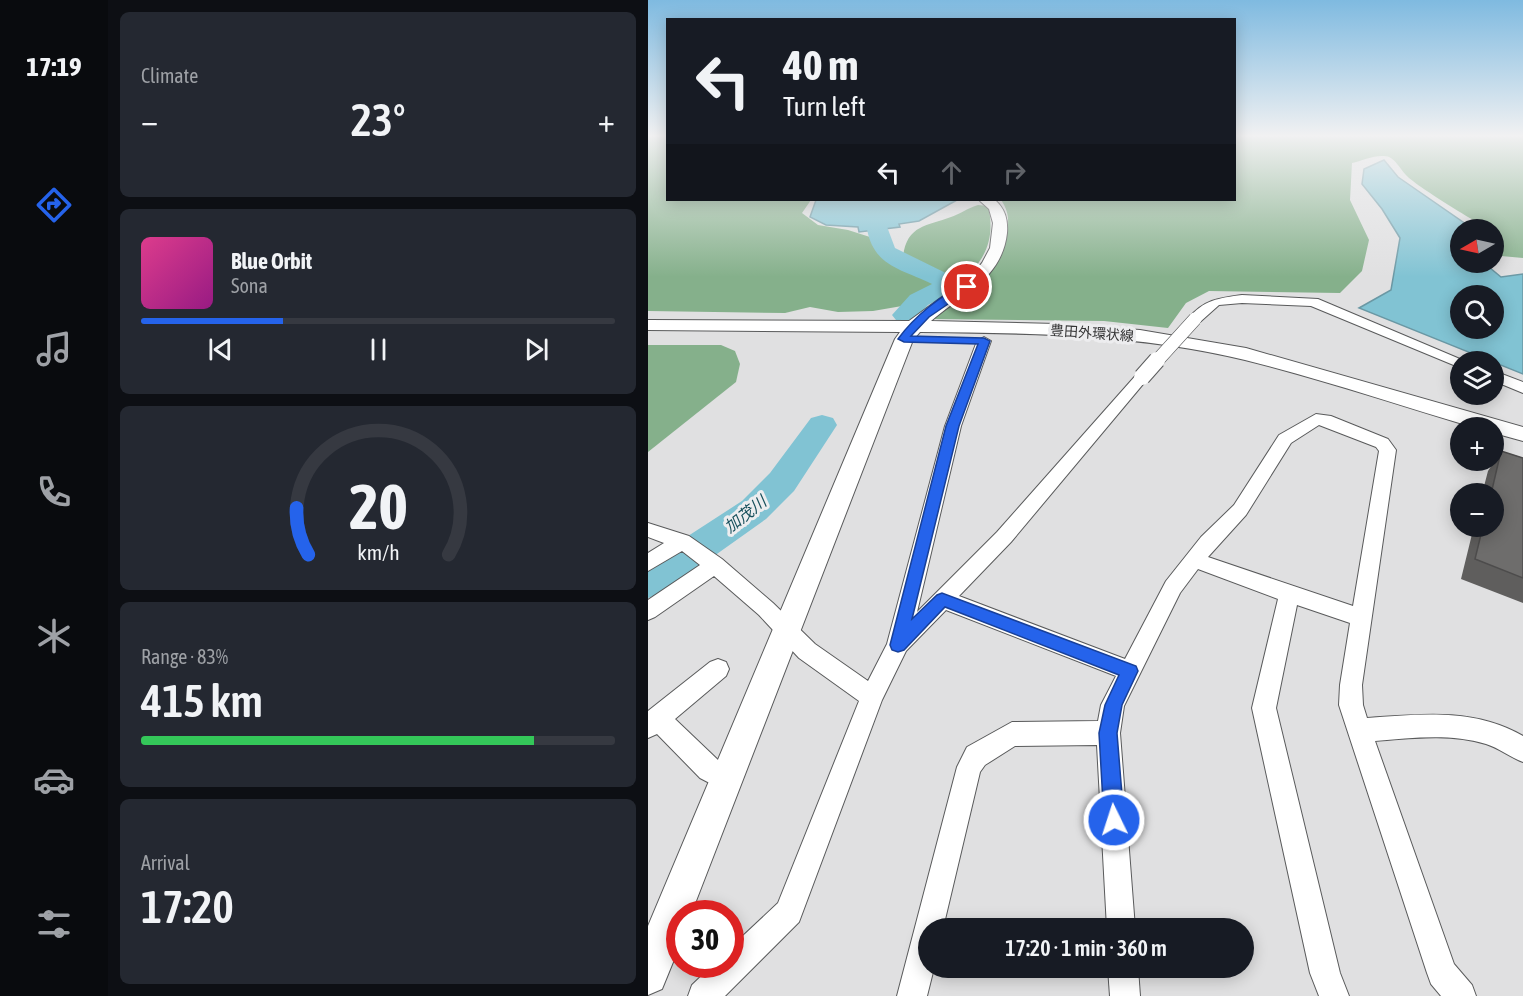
<!DOCTYPE html>
<html lang="en">
<head>
<meta charset="utf-8">
<style>
	body { margin:0; font-family:"Asap Condensed","Noto Sans JP",sans-serif; background:#242831; color:#f1f3f6; height:100vh; display:flex; flex-direction:column; font-size:22px; white-space:nowrap }
	* { box-sizing:border-box; margin:0 }
	p { font-size:20px; color:#9ea1a6 }
	.icon { flex:none; width:33px; height:33px; fill:none; stroke:currentColor; stroke-width:2; stroke-linecap:round; stroke-linejoin:round }
	.map { position:relative; flex:1; overflow:hidden }
	.details { display:flex; flex-direction:column; gap:12px; padding:12px; background:#0d0f14; width:540px }
	.details>* { flex:none }
	.top-card { position:absolute; left:18px; top:18px; width:570px; height:183px; border-radius:0px; box-shadow:0 3px 15px #0003; background:#171b24; color:#f1f3f6; overflow:hidden }
	.needle { width:39px; rotate:261deg }
	.tools { position:absolute; left:802px; top:219px; display:grid; gap:12px }
	.tools a { display:grid; place-items:center; width:54px; height:54px; border-radius:50%; background:#171b24; box-shadow:0 3px 15px #0003; font-size:30px }
	.speed { position:absolute; left:18px; top:900px; display:flex; gap:12px; font-size:30px; font-weight:700; text-align:center }
	.speed>* { display:grid; place-content:center; width:78px; height:78px; border-radius:50%; background:#171b24; box-shadow:0 3px 15px #0003; line-height:1 }
	.speed .limit { border:9px solid #d22; background:#fff; color:#111 }
	.pin { position:absolute; display:grid; place-items:center; width:51px; height:51px; color:#fff; margin:-26px; border:3px solid #fff; border-radius:50%; box-shadow:0 2px 6px #0007 }
	.me { position:absolute; width:66px; margin:-33px; rotate:356deg; stroke-linejoin:round; filter:drop-shadow(0 0 4px #0008) }
	.turn { display:flex; align-items:center; gap:21px; height:126px; padding:0 18px; font-size:27px }
	.turn .icon { width:78px; height:78px; stroke-width:2.5 }
	.turn b { display:block; font-size:42px; line-height:51px }
	.lanes { display:flex; align-items:center; height:57px; padding:0 18px; background:#0003; justify-content:center; gap:30px; direction:ltr }
	.lanes .off { opacity:.35 }
	.big { font-size:45px; font-weight:600; line-height:1.1 }
	.details .tile { flex:1; display:flex; flex-direction:column; justify-content:center; gap:9px; min-width:0; padding:0 21px; border-radius:9px; background:#242831 }
	.details .dial { align-items:center; gap:0 }
	.dial svg { height:156px; overflow:visible; fill:none; stroke:#363941; stroke-width:7; stroke-linecap:round; text-anchor:middle }
	.dial text { fill:#f1f3f6; stroke:none }
	.song { display:flex; align-items:center; gap:18px }
	.cover { width:72px; height:72px; border-radius:9px; background:linear-gradient(135deg,hsl(330 70% 55%),hsl(310 70% 35%)) }
	.played { height:6px; border-radius:3px; background:linear-gradient(90deg,#2563eb 30%,#363941 30%) }
	.keys { display:flex; justify-content:space-around; direction:ltr }
	.heat { display:flex; justify-content:space-between; align-items:center; font-size:33px; direction:ltr }
	.charge { height:9px; border-radius:4px; background:linear-gradient(90deg,#34c759 83%,#363941 0) }
	.trip { position:absolute; left:270px; top:918px; width:336px; height:60px; border-radius:30px; background:#171b24; box-shadow:0 3px 15px #0003; font-weight:600; line-height:60px; text-align:center }
	main { display:flex; flex:1; min-height:0 }
	.tab-bar { display:flex; flex-direction:column; width:108px; justify-content:space-around; align-items:center; background:#090b0e; color:#9ea1a6 }
	.tab-bar .icon { width:42px; height:42px }
	.tab-bar .active { color:#2563eb }
	.tab-bar b { font-size:27px; color:#f1f3f6 }
	.map>svg:first-child { display:block }
	.forest { fill:#85b08b }
	.water { fill:#81c3d3; stroke:#6a98a4; stroke-width:1.5; fill-rule:evenodd }
	.lines { fill:none; stroke-linecap:round; stroke-linejoin:round }
	.river { fill:#81c3d3; fill-rule:evenodd }
	.minor-casing { stroke:#595a5b; stroke-width:2 }
	.tertiary-casing { stroke:#595a5b; stroke-width:2 }
	.minor { fill:#fff; fill-rule:evenodd }
	.tertiary { fill:#fff; fill-rule:evenodd }
	.minor-bridge-far1-casing { stroke:#595a5b; stroke-width:14; stroke-linecap:butt }
	.minor-bridge-casing { stroke:#595a5b; stroke-width:18; stroke-linecap:butt }
	.minor-bridge-far1 { stroke:#fff; stroke-width:13 }
	.minor-bridge { stroke:#fff; stroke-width:16 }
	.wall { fill:#5f5e5d }
	.building { fill:#6e6d6c; stroke:#4d4c4c; stroke-width:1.5 }
	.route { fill:#2563eb; stroke:#184099; stroke-width:1.5 }
	.labels { text-anchor:middle; stroke-width:6; stroke-linejoin:round; paint-order:stroke }
	.far-street-label { font-size:14px; fill:#343435; stroke:#ededef }
	.water-label { font-size:16px; font-style:italic; fill:#164f5b; stroke:#ededef }
</style>
</head>
<body>
<main>
<nav class="tab-bar">
<b>17:19</b>
<svg class="icon active" aria-label="directions" viewBox="0 0 24 24"><path d="M12 3l9 9-9 9-9-9zM9 14v-3h6M13 9l2 2-2 2"/></svg>
<svg class="icon" aria-label="music" viewBox="0 0 24 24"><path d="M9 18V5l10-2v13"/><circle cx="6" cy="18" r="3"/><circle cx="16" cy="16" r="3"/></svg>
<svg class="icon" aria-label="phone" viewBox="0 0 24 24"><path d="M5 4h4l2 5-3 2q2 4 5 5l2-3 5 2v4C11 20 4 13 5 4z"/></svg>
<svg class="icon" aria-label="climate" viewBox="0 0 24 24"><path d="M12 3v18M4 7l16 10M4 17L20 7"/></svg>
<svg class="icon" aria-label="car" viewBox="0 0 24 24"><path d="M5 17H2v-5l4-1 3-4h7l3 4 3 1v5h-3M9 17h6M6 11h13"/><circle cx="7" cy="17" r="2"/><circle cx="17" cy="17" r="2"/></svg>
<svg class="icon" aria-label="filters" viewBox="0 0 24 24"><path d="M4 7h16M4 17h16"/><circle cx="9" cy="7" r="2"/><circle cx="15" cy="17" r="2"/></svg>
</nav>
<section class="details">
<div class="tile"><p>Climate</p>
<div class="heat"><a>−</a><b class="big">23°</b><a>+</a></div>
</div>
<div class="tile">
<div class="song"><i class="cover"></i><div><b>Blue Orbit</b><p>Sona</p></div></div>
<div class="played"></div>
<div class="keys"><svg class="icon" aria-label="previous" viewBox="0 0 24 24"><path d="M18 5L8 12l10 7zM5 5v14"/></svg><svg class="icon" aria-label="pause" viewBox="0 0 24 24"><path d="M8 5v14M16 5v14"/></svg><svg class="icon" aria-label="next" viewBox="0 0 24 24"><path d="M6 5l10 7-10 7zM19 5v14"/></svg></div>
</div>
<div class="tile dial"><svg viewBox="0 0 100 80">
<path d="M14 69A42 42 0 1 1 86 69"/>
<path d="M14 69A42 42 0 0 1 8 45" stroke="#2563eb"/>
<text x="50" y="56" font-size="32" font-weight="700">20</text>
<text x="50" y="72" font-size="11">km/h</text>
</svg></div>
<div class="tile"><p>Range · 83%</p><b class="big">415 km</b><div class="charge"></div></div>
<div class="tile"><p>Arrival</p><b class="big">17:20</b></div>
</section>
<div class="map">
<svg width="875" height="996" viewBox="0 0 875 996">
	<rect width="100%" height="100%" fill="#e0e0e1"/>
	<g class="forest">
		<path d="M 0,137 L 19,137 L 20,200 L 163,200 L 154,213 L 170,225 L 200,230 L 222,237 L 235,257 L 253,267 L 295,284 L 254,306 L 225,311 L 190,312 L 162,307 L 137,313 L 0,311 Z"/>
		<path d="M 587,137 L 875,137 L 875,258 L 853,256 L 846,248 L 846,230 C 837,229 769,186 760,177 C 752,170 747,156 736,156 C 726,155 713,161 704,163 L 702,200 L 721,240 L 714,271 L 692,293 L 561,291 L 538,303 L 520,328 L 456,321 L 285,319 C 316,296 349,279 358,239 C 361,223 362,213 353,200 L 586,200 Z"/>
		<path d="M 330,205 L 340,206 C 348,238 337,264 310,282 L 255,258 C 258,225 279,226 303,217 C 312,214 320,208 330,205 Z"/>
		<path d="M 0,345 L 73,345 L 87,351 L 92,364 L 88,382 L 0,452 Z"/>
	</g>
	<g class="water">
		<path d="M 736,160 L 750,177 L 825,229 L 813,230 L 813,262 L 836,263 L 853,277 L 875,274 L 875,374 L 711,308 L 743,290 L 752,238 L 734,209 L 714,184 L 716,169 ZM 813,296 L 846,296 L 846,328 L 813,328 Z"/>
		<path d="M 168,200 L 309,200 L 271,221 L 251,224 L 252,227 L 211,232 L 210,227 L 178,225 L 162,217 Z"/>
	</g>
	<g class="lines">
		<g class="river">
			<path d="M 230,223 L 238,224 L 247,248 L 310,279 L 314,284 L 310,289 L 280,305 L 266,320 L 257,323 L 248,320 L 244,315 L 262,295 L 284,284 C 254,269 226,267 219,229 L 222,224 Z"/>
			<path d="M 174,415 L 185,418 L 189,425 L 146,491 L 118,519 L 14,593 L 0,598 L 0,562 L 94,501 L 122,473 L 163,418 Z"/>
		</g>
		<defs>
			<g id="minor">
				<path d="M 594,295 L 670,299 L 819,362 L 813,362 L 813,367 L 808,366 L 663,306 L 594,303 L 571,305 L 552,322 L 542,322 L 540,319 C 555,300 571,298 594,295 Z"/>
				<path d="M 336,337 L 343,341 L 313,426 L 269,612 L 349,532 L 489,374 L 499,374 L 501,377 L 363,542 L 311,596 L 477,659 L 518,581 L 553,537 L 586,505 L 631,435 L 668,414 L 683,416 L 740,439 L 748,450 L 714,685 L 715,705 L 719,718 C 773,714 827,708 875,736 L 875,762 C 862,757 851,748 838,744 C 802,733 764,738 727,741 L 806,964 L 824,985 L 828,996 L 793,996 L 783,984 L 779,973 L 691,705 L 692,685 L 702,623 L 649,605 L 628,708 L 692,973 L 701,996 L 671,996 L 662,973 L 604,708 L 630,599 L 550,569 L 532,593 L 476,706 L 472,733 L 487,928 L 459,928 L 449,745 L 367,746 L 337,765 L 332,772 L 295,928 L 280,928 L 280,968 L 286,968 L 279,996 L 249,996 L 309,767 L 319,747 L 364,722 L 450,721 L 453,705 L 468,676 L 298,610 L 258,651 L 234,700 L 151,922 L 77,996 L 40,996 L 44,985 L 66,964 L 82,964 L 82,948 L 130,903 L 211,701 L 151,658 L 111,615 L 66,576 L 7,617 L 0,620 L 0,600 L 52,565 L 34,551 L 0,571 L 0,553 L 16,543 L 0,537 L 0,523 L 41,536 L 74,559 L 125,603 L 167,644 L 220,681 L 239,644 L 297,426 L 329,341 ZM 671,425 L 728,447 L 731,451 L 705,606 L 560,557 L 598,515 L 643,443 Z"/>
				<path d="M 846,371 L 875,382 L 875,393 L 846,381 Z"/>
				<path d="M 70,659 L 78,662 L 81,669 L 78,676 L 27,719 L 70,760 L 86,769 L 90,778 L 86,787 L 77,791 L 52,778 L 9,734 L 0,738 L 0,711 L 62,662 Z"/>
				<path d="M 460,968 L 490,968 L 492,996 L 462,996 Z"/>
			</g>
			<path id="tertiary" d="M 331,200 L 347,200 C 357,209 360,219 359,233 C 354,279 314,294 283,321 L 409,324 L 492,330 L 598,348 L 875,427 L 875,441 L 846,433 L 846,428 L 828,428 C 751,405 674,379 597,360 C 491,334 379,333 272,332 L 265,340 L 43,914 L 32,914 L 32,945 L 14,989 L 0,995 L 0,926 L 247,339 L 252,332 L 0,330 L 0,320 L 261,321 L 324,275 L 334,263 L 342,248 L 345,223 L 341,209 Z"/>
		</defs>
		<use href="#minor" class="minor-casing"/>
		<use href="#tertiary" class="tertiary-casing"/>
		<use href="#minor" class="minor"/>
		<use href="#tertiary" class="tertiary"/>
		<defs>
			<path id="minor-bridge-far1" d="M 508,362 L 547,319"/>
			<path id="minor-bridge" d="M 494,377 L 509,360"/>
		</defs>
		<use href="#minor-bridge-far1" class="minor-bridge-far1-casing"/>
		<use href="#minor-bridge" class="minor-bridge-casing"/>
		<use href="#minor-bridge-far1" class="minor-bridge-far1"/>
		<use href="#minor-bridge" class="minor-bridge"/>
	</g>
	<path class="wall" d="M 853,451 L 875,458 L 875,603 L 813,579 L 826,526 L 846,526 L 846,494 L 834,494 L 840,471 Z"/>
	<path class="building" d="M 853,451 L 875,458 L 875,578 L 827,559 L 835,526 L 846,526 L 846,494 L 843,494 Z"/>
	<linearGradient id="sky" x2="0" y2="1"><stop stop-color="#7fbae0"/><stop offset="0.49" stop-color="#f1f1f2"/><stop offset="1" stop-color="#f1f1f2" stop-opacity="0"/></linearGradient>
	<rect width="875" height="277" fill="url(#sky)"/>
	<path class="route" d="M 319,284 L 324,287 L 322,289 L 281,317 L 263,336 L 336,338 L 342,341 L 311,426 L 264,619 L 289,595 L 294,593 L 488,666 L 490,671 L 474,705 L 469,733 L 476,820 L 473,827 L 466,830 L 459,827 L 456,820 L 451,733 L 457,705 L 471,675 L 297,607 L 256,650 L 250,652 L 244,650 L 242,645 L 298,426 L 330,344 L 256,342 L 250,339 C 265,318 294,293 319,284 Z"/>
	<g class="labels">
		<g class="far-street-label">
			<text transform="translate(444 333) rotate(4)" y="5">豊田外環状線</text>
		</g>
		<g class="water-label">
			<text transform="translate(97 514) rotate(-38)" y="6">加茂川</text>
		</g>
	</g>
</svg>
<div class="tools">
<a><svg class="needle" viewBox="-14 -14 28 28"><path d="M0-13l5 13h-10z" fill="#e53935"/><path d="M0 13l5-13h-10z" fill="#9ea1a6"/></svg></a>
<a><svg class="icon" aria-label="search" viewBox="0 0 24 24"><circle cx="10" cy="10" r="6"/><path d="M15 15l6 6"/></svg></a>
<a><svg class="icon" aria-label="layers" viewBox="0 0 24 24"><path d="M12 4l9 5-9 5-9-5zM3 14l9 5 9-5"/></svg></a>
<a>+</a>
<a>−</a>
</div>
<div class="speed"><div class="limit">30</div></div>
<div class="pin" style="left:319px;top:287px;background:#d93025"><svg class="icon" aria-label="arrive" viewBox="0 0 24 24"><path d="M6 21V4h12l-3 4 3 4H6"/></svg></div>
<svg class="me" style="left:466px;top:820px" viewBox="-20 -20 40 40"><circle r="17" fill="#2563eb" stroke="#fff" stroke-width="3"/><path d="M0-11L8 9 0 5-8 9z" fill="#fff"/></svg>
<div class="trip">17:20 · 1 min · 360 m</div>
<div class="top-card">
<div class="turn"><svg class="icon" aria-label="left" viewBox="0 0 24 24"><path d="M17 20v-9H6M10 6l-5 5 5 5"/></svg><div><b>40 m</b>Turn left</div></div>
<div class="lanes"><svg class="icon" aria-label="left" viewBox="0 0 24 24"><path d="M17 20v-9H6M10 6l-5 5 5 5"/></svg><svg class="icon off" aria-label="ahead" viewBox="0 0 24 24"><path d="M12 20V5M6 11l6-6 6 6"/></svg><svg class="icon off" aria-label="right" viewBox="0 0 24 24"><path d="M7 20v-9h11M14 6l5 5-5 5"/></svg></div>
</div>
</div>
</main>
</body>
</html>
